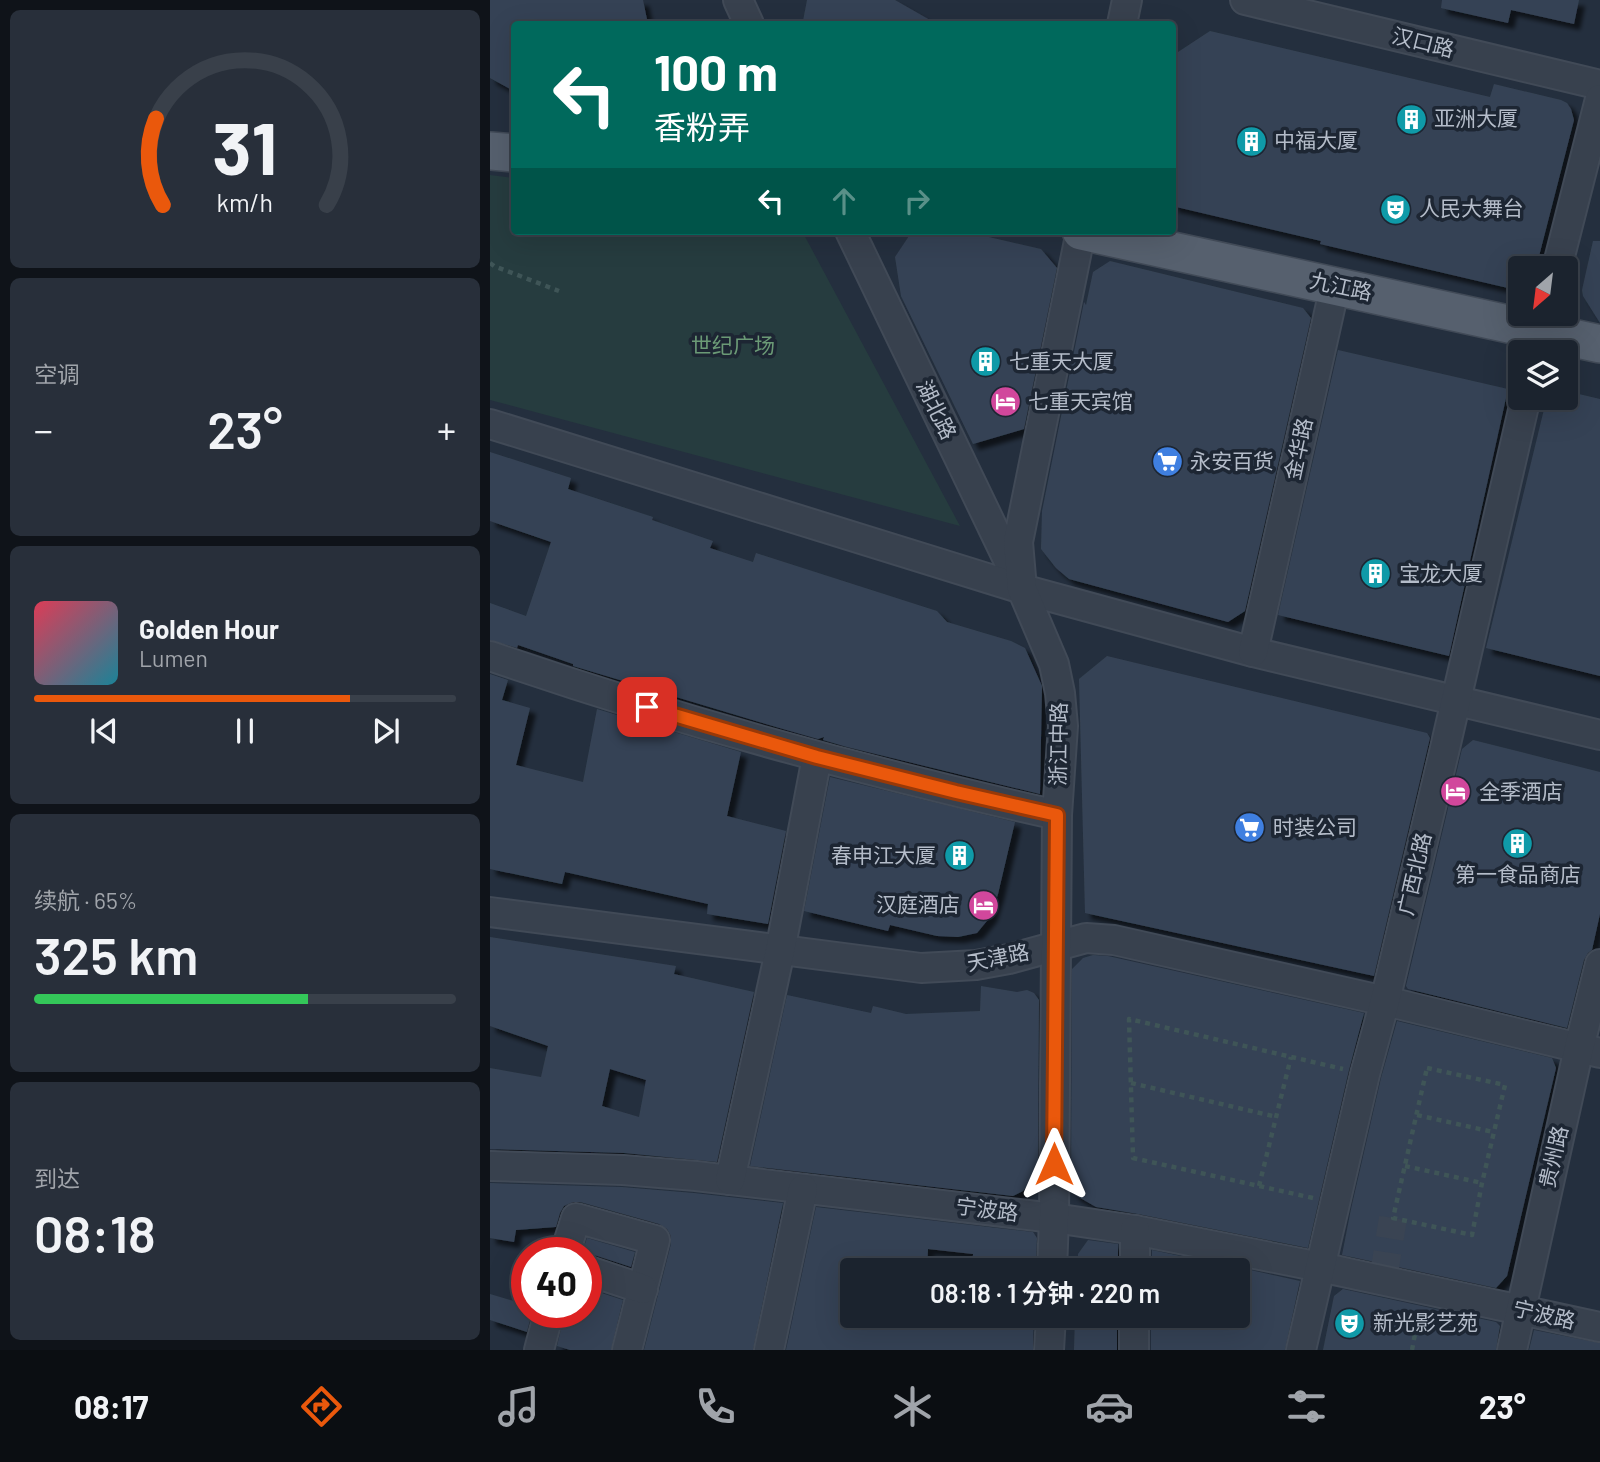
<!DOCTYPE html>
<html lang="zh">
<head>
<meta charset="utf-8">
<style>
	body { margin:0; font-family:Barlow,"Noto Sans SC",sans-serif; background:#282f3a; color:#f1f3f6; height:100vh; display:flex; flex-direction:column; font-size:26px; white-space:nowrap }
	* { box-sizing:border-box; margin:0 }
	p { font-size:23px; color:#a0a4aa }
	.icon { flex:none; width:38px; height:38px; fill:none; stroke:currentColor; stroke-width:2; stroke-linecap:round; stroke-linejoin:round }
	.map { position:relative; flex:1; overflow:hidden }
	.sheet { display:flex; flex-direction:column; gap:10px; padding:10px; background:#0f1319; width:490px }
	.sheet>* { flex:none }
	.hud { position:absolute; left:21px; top:21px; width:665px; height:214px; border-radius:7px; box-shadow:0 7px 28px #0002,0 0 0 2px #39404a; background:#00695c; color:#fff; overflow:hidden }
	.needle { width:46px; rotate:208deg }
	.buttons { position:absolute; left:1018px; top:256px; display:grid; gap:14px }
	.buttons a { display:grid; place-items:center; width:70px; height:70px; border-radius:7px; background:#1b232e; box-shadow:0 7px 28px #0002,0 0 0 2px #39404a; font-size:35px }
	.speed { position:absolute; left:21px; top:1237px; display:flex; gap:14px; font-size:35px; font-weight:700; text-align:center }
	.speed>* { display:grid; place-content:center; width:91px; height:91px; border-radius:50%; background:#1b232e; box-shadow:0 7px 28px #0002,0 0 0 2px #39404a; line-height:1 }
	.speed .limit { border:10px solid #d22; background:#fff; color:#111 }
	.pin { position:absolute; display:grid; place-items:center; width:60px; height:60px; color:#fff; margin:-30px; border-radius:14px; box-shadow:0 4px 10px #0006 }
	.me { position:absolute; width:77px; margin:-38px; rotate:0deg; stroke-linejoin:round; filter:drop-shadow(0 0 5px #0008) }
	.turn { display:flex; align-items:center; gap:24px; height:147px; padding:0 28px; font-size:32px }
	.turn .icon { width:91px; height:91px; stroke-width:2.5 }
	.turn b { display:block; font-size:49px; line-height:60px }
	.lanes { display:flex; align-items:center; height:66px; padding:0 28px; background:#0003; justify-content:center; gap:35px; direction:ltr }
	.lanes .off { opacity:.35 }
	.big { font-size:52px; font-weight:600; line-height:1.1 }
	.sheet .widget { flex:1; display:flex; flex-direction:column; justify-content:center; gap:10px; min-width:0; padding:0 24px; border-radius:10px; background:#282f3a }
	.sheet .dial { align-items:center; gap:0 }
	.dial svg { height:182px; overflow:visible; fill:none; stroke:#39404a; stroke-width:7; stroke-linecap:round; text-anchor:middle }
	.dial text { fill:#f1f3f6; stroke:none }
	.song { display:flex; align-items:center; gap:21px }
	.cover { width:84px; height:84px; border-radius:10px; background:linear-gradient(135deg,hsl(350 70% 55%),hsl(190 70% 35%)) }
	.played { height:7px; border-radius:4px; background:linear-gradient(90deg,#ea580c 75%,#39404a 75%) }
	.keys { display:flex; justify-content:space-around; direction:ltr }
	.heat { display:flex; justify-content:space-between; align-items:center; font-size:38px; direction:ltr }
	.charge { height:10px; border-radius:5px; background:linear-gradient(90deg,#34c759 65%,#39404a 0) }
	.trip { position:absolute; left:350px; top:1258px; width:410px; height:70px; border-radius:7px; background:#1b232e; box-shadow:0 7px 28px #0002,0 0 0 2px #39404a; font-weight:600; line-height:70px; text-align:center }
	.menu { display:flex; height:112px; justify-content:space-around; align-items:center; background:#0b0e12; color:#a0a4aa }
	.menu .icon { width:49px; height:49px }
	.menu .current { color:#ea580c }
	.menu b { font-size:32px; color:#f1f3f6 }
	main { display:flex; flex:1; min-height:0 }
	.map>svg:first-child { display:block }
	.green { fill:#263c3f }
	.building { fill:#364354; fill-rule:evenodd; filter:url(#shadow) }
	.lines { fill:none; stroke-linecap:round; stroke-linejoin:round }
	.minor-tunnel { stroke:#3a4453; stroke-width:28; stroke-dasharray:28 14; stroke-linecap:butt }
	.minor-casing { stroke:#414a57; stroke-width:32 }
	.major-casing { stroke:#414a57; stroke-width:40 }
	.path { stroke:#3f5557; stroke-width:4.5; stroke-dasharray:5 5; stroke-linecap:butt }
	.minor { stroke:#38414e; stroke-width:28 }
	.major { stroke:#56606e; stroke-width:37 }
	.route-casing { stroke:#983908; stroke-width:18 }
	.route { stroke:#ea580c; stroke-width:12 }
	.labels { text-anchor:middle; stroke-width:7; stroke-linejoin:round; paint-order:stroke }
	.street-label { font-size:21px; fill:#b4bcc9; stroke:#1d2633 }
	.poi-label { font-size:21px; fill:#b4bcc9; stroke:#1d2633; text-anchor:start }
	.park-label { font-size:21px; fill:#6b9a76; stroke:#1d2633 }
</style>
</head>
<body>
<main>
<section class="sheet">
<div class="widget dial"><svg viewBox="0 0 100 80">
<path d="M14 69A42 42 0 1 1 86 69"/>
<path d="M14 69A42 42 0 0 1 11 31" stroke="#ea580c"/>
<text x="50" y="56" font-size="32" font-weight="700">31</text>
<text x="50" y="72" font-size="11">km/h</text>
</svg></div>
<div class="widget"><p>空调</p>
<div class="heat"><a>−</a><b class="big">23°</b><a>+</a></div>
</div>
<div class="widget">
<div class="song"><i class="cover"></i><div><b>Golden Hour</b><p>Lumen</p></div></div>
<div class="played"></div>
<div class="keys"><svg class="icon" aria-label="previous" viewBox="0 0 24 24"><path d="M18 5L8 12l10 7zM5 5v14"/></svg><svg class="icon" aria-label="pause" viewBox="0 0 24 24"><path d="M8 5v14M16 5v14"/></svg><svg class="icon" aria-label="next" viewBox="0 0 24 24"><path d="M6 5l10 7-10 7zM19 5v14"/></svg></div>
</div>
<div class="widget"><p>续航 · 65%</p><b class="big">325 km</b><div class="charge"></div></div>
<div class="widget"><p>到达</p><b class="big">08:18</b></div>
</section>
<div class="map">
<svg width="1110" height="1350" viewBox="0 0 1110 1350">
	<defs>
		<filter id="shadow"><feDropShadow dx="6" dy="6" stdDeviation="2" flood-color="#0009"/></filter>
	</defs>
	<rect width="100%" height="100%" fill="#242f3e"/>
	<path class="green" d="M 0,175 L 24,178 L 24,231 L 312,231 L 470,526 L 0,400 Z"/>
	<g class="building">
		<path d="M 0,0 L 153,0 L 158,24 L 24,24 L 24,91 L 0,78 Z"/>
		<path d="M 317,0 L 405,0 L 447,24 L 325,24 L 313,21 Z"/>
		<path d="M 952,0 L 1089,0 L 1084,24 L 1021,10 L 1018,23 L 951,8 Z"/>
		<path d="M 720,31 L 1000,97 L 1004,84 L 1071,100 L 1077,103 L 1081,109 L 1084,120 L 1046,268 L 1031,268 L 1031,287 L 1022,289 L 830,244 L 831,241 L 682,206 L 682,77 L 688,52 Z"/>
		<path d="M 434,231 L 473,231 L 551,249 L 567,268 L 534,429 L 483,444 L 411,296 L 405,257 L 419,236 Z"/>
		<path d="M 1103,241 L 1110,241 L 1110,323 L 1093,296 L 1092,290 Z"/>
		<path d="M 620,261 L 813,308 L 821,318 L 755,611 L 738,622 L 579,579 L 566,568 L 551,549 L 552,511 L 594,302 L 596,305 L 603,272 Z"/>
		<path d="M 848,350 L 1018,389 L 959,656 L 788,615 Z"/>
		<path d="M 1076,391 L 1110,399 L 1110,676 L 996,648 L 1057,397 L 1076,397 Z"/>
		<path d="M 0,452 L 81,478 L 78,489 L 163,517 L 162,520 L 223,541 L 220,548 L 263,562 L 266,553 L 447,611 L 457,622 L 521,641 L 535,648 L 552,686 L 550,794 L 357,747 L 333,740 L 334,737 L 328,739 L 286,727 L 83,666 L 83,664 L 28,645 L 27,648 L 0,640 L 0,603 L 36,616 L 61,542 L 0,521 Z"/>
		<path d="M 617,656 L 937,733 L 940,738 L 884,976 L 595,913 L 589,679 Z"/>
		<path d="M 0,674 L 18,680 L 12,700 L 40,708 L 26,765 L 93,782 L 107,709 L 251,752 L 237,816 L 296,831 L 278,924 L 217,914 L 218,904 L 75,872 L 72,884 L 0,869 Z"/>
		<path d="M 983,740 L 1110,772 L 1110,914 L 1102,950 L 1098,953 L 1094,960 L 1077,1028 L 918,989 L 916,986 L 972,749 Z"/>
		<path d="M 340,777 L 525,822 L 508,894 L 501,916 L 487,933 L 468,937 L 447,936 L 400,925 L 398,931 L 314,911 Z"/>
		<path d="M 0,937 L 186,966 L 184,974 L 264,992 L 227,1162 L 134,1153 L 0,1149 L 0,1068 L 51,1077 L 58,1046 L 0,1026 ZM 120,1069 L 156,1080 L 149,1117 L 112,1106 Z"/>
		<path d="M 603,955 L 618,956 L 874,1013 L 859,1070 L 818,1248 L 648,1214 L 606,1207 L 585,1195 L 581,1186 L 582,969 L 593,958 Z"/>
		<path d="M 491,986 L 527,992 L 537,990 L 544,993 L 549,1000 L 548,1169 L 543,1180 L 533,1191 L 523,1196 L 260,1166 L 297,995 L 381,1013 L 383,1006 L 416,1014 L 490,1011 Z"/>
		<path d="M 907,1021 L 1062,1058 L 1066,1068 L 1017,1276 L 1006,1288 L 852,1255 L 861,1209 L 891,1078 Z"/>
		<path d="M 0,1183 L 132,1187 L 204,1193 L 293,1203 L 263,1350 L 154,1350 L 181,1244 L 181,1236 L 177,1229 L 169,1224 L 90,1202 L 83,1202 L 74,1206 L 70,1213 L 66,1227 L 26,1230 L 24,1242 L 0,1238 Z"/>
		<path d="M 326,1207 L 543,1232 L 547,1238 L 546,1270 L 482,1270 L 483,1254 L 438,1249 L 437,1270 L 362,1270 L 362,1316 L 544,1316 L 543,1350 L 296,1350 Z"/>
		<path d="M 97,1238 L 145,1252 L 141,1267 L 101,1254 L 92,1253 Z"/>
		<path d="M 598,1240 L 628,1244 L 628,1270 L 588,1270 L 588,1254 Z"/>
		<path d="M 662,1250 L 733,1265 L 733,1270 L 662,1270 Z"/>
		<path d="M 747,1267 L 810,1281 L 795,1350 L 661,1350 L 661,1316 L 695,1316 L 747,1329 Z"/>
		<path d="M 96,1288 L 133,1300 L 121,1350 L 80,1350 L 67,1346 L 75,1312 L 96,1312 Z"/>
		<path d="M 853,1289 L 1006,1322 L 1010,1326 L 1006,1350 L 833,1350 L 844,1296 Z"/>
		<path d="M 0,1294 L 37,1305 L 37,1312 L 42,1312 L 37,1332 L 0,1320 Z"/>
		<path d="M 585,1316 L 627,1316 L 627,1350 L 584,1350 Z"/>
		<path d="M 1044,1330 L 1110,1343 L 1110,1350 L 1039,1350 Z"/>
	</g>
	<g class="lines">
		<path class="minor-tunnel" d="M 893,1280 L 903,1218"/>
		<defs>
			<g id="minor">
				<path d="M 248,0 L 259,24"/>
				<path d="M 755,0 L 1110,85"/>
				<path d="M 632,24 L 637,0"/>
				<path d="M 360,231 L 525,574"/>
				<path d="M 1067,268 L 1110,99"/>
				<path d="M 1046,352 L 1056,313"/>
				<path d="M 0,424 L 532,589 L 763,652 L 1110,735"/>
				<path d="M 763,652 L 845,286"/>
				<path d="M 0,656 C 186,720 375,772 567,815"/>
				<path d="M 0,912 L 431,968 L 486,965 L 519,959 L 596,938 L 624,940 L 895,1001 L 1110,1053"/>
				<path d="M 0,1166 L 133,1170 L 206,1176 L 564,1218 L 645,1230 L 830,1267 L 1110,1327"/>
				<path d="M 240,1180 L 290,951 L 327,757"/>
				<path d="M 75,1253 L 86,1218 L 165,1240 L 137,1350"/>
				<path d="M 96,1270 L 153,1289"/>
				<path d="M 562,1270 L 564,1218 L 567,815 L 573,726 L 570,693 L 564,664 L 532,589 L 528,542 L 591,231"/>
				<path d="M 645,1270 L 645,1230"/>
				<path d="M 49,1350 L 59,1312"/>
				<path d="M 279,1350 L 313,1189"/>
				<path d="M 559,1350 L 561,1316"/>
				<path d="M 644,1350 L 644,1316"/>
				<path d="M 811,1350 L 875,1074 L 895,1001 L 955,748 L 1036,397"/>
				<path d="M 1022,1350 L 1089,1048 L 1110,964"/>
			</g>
			<g id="major">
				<path d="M 0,151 L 24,153"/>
				<path d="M 591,231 L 1110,344"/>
			</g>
		</defs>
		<use href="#minor" class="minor-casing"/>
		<use href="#major" class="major-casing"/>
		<g class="path">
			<path d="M 0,263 L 4,266 L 69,291"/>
			<path d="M 937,1068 L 1015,1085 L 992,1183 L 982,1235 L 903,1218 Z"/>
			<path d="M 641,1083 L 787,1117"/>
			<path d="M 927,1115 L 1003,1132"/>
			<path d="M 915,1166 L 992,1183"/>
			<path d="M 769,1186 L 801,1057"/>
			<path d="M 823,1198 L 643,1158 L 639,1019 L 853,1069"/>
			<path d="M 922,1350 L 929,1313"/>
		</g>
		<use href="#minor" class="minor"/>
		<use href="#major" class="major"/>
	</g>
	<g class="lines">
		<defs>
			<path id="route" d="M 157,707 L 327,757 L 466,792 L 567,815 L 564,1164"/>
		</defs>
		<use href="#route" class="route-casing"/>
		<use href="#route" class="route"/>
	</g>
	<defs>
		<symbol id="building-disc" viewBox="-11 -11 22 22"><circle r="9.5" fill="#0f9aa8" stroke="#1d2633"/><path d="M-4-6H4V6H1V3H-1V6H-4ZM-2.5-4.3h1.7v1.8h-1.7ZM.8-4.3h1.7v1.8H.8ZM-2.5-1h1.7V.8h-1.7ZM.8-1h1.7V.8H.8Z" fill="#fff"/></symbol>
		<symbol id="theatre-disc" viewBox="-11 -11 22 22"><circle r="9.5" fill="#0f9aa8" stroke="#1d2633"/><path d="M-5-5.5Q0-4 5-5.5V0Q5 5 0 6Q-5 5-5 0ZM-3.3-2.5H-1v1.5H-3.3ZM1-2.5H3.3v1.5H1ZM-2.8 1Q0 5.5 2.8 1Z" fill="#fff"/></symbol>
		<symbol id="hotel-disc" viewBox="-11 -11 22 22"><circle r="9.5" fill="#d1479c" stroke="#1d2633"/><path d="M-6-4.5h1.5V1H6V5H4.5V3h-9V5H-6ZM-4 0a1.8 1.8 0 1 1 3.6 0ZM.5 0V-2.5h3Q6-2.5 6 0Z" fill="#fff"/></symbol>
		<symbol id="supermarket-disc" viewBox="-11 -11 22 22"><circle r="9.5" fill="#3f7fe0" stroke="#1d2633"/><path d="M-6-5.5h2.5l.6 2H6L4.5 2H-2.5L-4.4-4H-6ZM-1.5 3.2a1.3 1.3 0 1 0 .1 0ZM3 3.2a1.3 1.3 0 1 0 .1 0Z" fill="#fff"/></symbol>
	</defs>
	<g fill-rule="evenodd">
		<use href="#building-disc" x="904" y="102" width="35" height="35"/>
		<use href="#building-disc" x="744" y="124" width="35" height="35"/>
		<use href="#theatre-disc" x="888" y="192" width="35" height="35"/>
		<use href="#building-disc" x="478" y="344" width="35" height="35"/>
		<use href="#hotel-disc" x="498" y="384" width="35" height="35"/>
		<use href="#supermarket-disc" x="660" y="444" width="35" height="35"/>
		<use href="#building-disc" x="868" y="556" width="35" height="35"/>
		<use href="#hotel-disc" x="948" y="774" width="35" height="35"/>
		<use href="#supermarket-disc" x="742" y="810" width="35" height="35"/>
		<use href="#building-disc" x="1010" y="826" width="35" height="35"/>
		<use href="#building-disc" x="452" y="838" width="35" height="35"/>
		<use href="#hotel-disc" x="476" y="888" width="35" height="35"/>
		<use href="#theatre-disc" x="842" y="1306" width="35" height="35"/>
	</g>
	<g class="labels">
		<g class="street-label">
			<text transform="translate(933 43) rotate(14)" y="7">汉口路</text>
			<text transform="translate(851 287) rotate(12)" y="7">九江路</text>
			<text transform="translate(446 410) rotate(64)" y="7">湖北路</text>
			<text transform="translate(809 449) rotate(-78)" y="7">金华路</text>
			<text transform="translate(569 744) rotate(-89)" y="7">浙江中路</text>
			<text transform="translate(925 874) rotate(-77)" y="7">广西北路</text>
			<text transform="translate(508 958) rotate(-11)" y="7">天津路</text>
			<text transform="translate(1064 1157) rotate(-77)" y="7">贵州路</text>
			<text transform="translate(497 1210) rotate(7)" y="7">宁波路</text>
			<text transform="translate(1054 1315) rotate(13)" y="7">宁波路</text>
		</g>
		<g class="poi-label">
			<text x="944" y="126">亚洲大厦</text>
			<text x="784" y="148">中福大厦</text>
			<text x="929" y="216">人民大舞台</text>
			<text x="519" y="369">七重天大厦</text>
			<text x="538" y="409">七重天宾馆</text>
			<text x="700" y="469">永安百货</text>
			<text x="909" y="581">宝龙大厦</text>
			<text x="989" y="799">全季酒店</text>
			<text x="783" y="835">时装公司</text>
			<text x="446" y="863" text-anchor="end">春申江大厦</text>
			<text x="1028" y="882" text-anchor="middle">第一食品商店</text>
			<text x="470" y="912" text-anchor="end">汉庭酒店</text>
			<text x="883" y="1330">新光影艺苑</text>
		</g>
		<g class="park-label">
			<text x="243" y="353">世纪广场</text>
		</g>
	</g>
</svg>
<div class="buttons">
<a><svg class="needle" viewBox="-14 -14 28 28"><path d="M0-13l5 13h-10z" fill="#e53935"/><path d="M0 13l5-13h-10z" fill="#a0a4aa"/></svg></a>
<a><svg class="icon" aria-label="layers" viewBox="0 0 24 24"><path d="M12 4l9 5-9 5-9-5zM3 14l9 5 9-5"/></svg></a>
</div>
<div class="speed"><div class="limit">40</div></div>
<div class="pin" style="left:157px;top:707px;background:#d93025"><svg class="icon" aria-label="arrive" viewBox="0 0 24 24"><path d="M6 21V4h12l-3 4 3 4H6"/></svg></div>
<svg class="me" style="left:564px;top:1164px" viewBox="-20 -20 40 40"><path d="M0-17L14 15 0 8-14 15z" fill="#ea580c" stroke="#fff" stroke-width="4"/></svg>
<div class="trip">08:18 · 1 分钟 · 220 m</div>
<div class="hud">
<div class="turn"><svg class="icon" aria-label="left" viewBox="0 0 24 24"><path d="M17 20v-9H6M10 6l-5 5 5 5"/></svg><div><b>100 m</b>香粉弄</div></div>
<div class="lanes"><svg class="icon" aria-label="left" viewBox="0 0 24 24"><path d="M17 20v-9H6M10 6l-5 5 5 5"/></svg><svg class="icon off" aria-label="ahead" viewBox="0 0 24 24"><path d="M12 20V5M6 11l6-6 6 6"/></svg><svg class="icon off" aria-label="right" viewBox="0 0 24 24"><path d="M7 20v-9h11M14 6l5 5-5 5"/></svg></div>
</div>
</div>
</main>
<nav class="menu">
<b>08:17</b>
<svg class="icon current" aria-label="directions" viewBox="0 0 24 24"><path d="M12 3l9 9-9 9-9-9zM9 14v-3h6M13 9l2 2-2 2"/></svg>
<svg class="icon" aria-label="music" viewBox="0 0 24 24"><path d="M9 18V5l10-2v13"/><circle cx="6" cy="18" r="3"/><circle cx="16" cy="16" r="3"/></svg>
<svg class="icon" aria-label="phone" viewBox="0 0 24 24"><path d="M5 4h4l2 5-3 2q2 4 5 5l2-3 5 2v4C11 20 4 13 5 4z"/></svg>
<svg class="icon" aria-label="climate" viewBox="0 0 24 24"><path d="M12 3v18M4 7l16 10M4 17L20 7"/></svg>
<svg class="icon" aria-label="car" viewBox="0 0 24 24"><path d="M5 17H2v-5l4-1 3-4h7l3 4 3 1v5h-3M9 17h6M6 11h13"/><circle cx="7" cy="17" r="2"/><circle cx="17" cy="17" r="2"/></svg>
<svg class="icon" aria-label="filters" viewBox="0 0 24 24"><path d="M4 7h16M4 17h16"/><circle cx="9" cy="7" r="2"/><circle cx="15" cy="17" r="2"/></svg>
<b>23°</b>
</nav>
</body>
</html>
